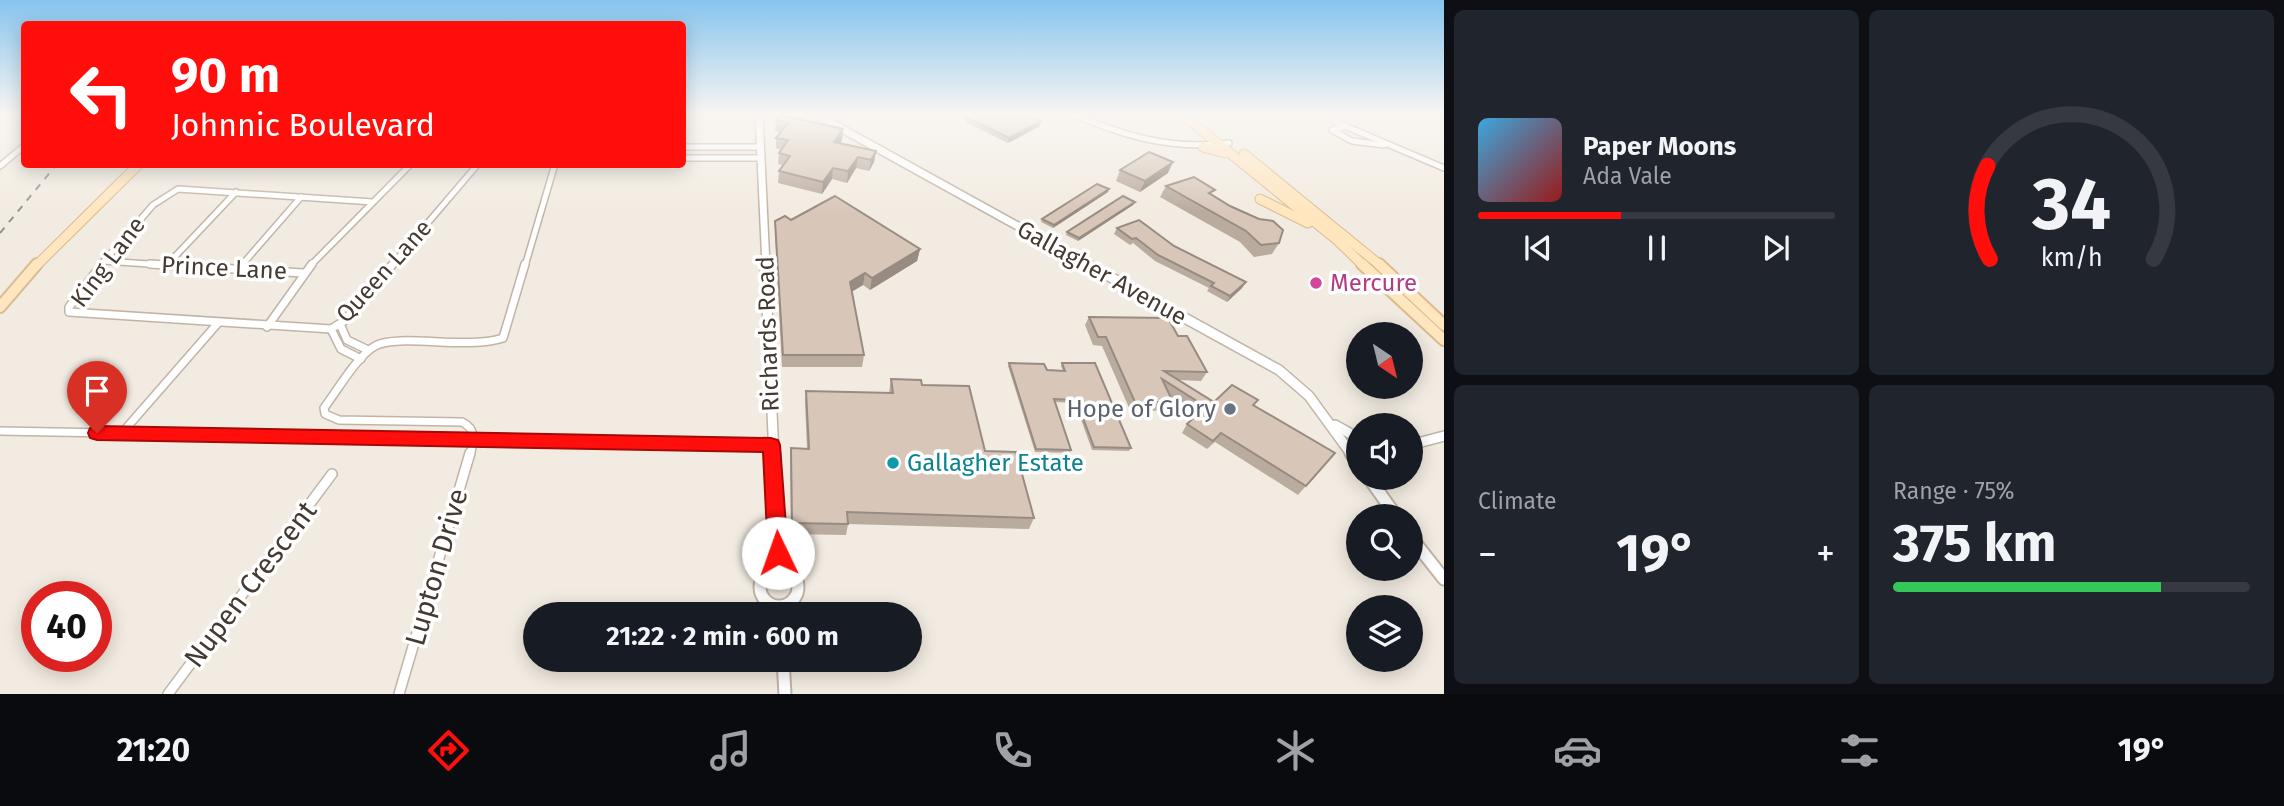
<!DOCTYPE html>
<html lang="en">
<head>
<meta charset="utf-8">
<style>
	body { margin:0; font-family:"Fira Sans",sans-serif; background:#20242c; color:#f1f3f6; height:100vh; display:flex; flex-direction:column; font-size:26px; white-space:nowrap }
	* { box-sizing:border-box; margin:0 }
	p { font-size:23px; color:#9ea1a6 }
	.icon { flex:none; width:38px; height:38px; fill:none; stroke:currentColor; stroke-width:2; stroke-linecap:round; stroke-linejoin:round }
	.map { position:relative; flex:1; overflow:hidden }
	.panel { display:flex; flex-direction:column; gap:10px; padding:10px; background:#0d0f14; width:840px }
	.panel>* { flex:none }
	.top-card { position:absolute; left:21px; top:21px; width:665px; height:147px; border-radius:7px; box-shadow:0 4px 18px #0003; background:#ff0e0c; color:#fff; overflow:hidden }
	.needle { width:46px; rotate:145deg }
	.buttons { position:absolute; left:1346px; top:322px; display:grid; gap:14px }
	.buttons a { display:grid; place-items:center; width:77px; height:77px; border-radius:50%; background:#171b24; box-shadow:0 4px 18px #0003; font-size:35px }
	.speed { position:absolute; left:21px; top:581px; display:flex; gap:14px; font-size:35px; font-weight:700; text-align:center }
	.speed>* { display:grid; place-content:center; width:91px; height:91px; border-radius:50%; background:#171b24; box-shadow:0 4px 18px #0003; line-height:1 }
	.speed .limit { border:10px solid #d22; background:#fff; color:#111 }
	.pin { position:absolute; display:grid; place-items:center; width:60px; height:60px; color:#fff; margin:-72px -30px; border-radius:50% 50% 50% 0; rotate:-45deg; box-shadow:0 0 7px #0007 }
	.pin .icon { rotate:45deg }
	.me { position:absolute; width:77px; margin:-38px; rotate:357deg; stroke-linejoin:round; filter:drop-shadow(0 0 5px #0008) }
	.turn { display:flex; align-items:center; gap:24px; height:147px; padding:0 35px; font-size:32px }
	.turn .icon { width:91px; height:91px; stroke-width:2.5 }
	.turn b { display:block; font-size:49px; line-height:60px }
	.big { font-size:52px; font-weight:700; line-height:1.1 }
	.panel .tile { flex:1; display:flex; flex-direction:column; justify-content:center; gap:10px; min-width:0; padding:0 24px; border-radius:10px; background:#20242c }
	.panel .dial { align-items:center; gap:0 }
	.dial svg { height:182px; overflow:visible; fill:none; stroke:#363941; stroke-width:7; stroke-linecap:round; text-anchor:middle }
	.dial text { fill:#f1f3f6; stroke:none }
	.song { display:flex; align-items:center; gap:21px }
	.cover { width:84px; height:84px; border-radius:10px; background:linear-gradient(135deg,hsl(200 70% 55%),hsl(0 70% 35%)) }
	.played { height:7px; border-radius:4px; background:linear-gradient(90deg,#ff0e0c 40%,#363941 40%) }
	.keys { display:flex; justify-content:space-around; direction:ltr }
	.heat { display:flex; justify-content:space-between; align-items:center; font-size:38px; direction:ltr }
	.charge { height:10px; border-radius:5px; background:linear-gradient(90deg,#34c759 75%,#363941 0) }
	.panel .tiles { flex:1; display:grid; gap:10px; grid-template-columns:repeat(2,1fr) }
	.trip { position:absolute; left:523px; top:602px; width:399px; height:70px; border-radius:35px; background:#171b24; box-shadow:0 4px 18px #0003; font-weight:700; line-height:70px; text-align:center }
	.menu { display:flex; height:112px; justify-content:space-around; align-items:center; background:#090b0e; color:#9ea1a6 }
	.menu .icon { width:49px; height:49px }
	.menu .current { color:#ff0e0c }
	.menu b { font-size:32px; color:#f1f3f6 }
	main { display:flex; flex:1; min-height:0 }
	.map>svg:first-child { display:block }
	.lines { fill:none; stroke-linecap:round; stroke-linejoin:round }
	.minor-far2-casing { stroke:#c1b4a6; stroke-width:8 }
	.minor-far1-casing { stroke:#c1b4a6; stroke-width:10 }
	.minor-casing { stroke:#c1b4a6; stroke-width:12 }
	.tertiary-far2-casing { stroke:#c1b4a6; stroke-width:10 }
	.tertiary-far1-casing { stroke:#c1b4a6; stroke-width:12 }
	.tertiary-casing { stroke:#c1b4a6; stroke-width:15 }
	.secondary-far1-casing { stroke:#d9bc8e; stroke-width:11 }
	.secondary-casing { stroke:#d9bc8e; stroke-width:14 }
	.minor-far2 { stroke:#fff; stroke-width:5 }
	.minor-far1 { stroke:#fff; stroke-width:7 }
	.minor { stroke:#fff; stroke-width:9 }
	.tertiary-far2 { stroke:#fff; stroke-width:7 }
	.tertiary-far1 { stroke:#fff; stroke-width:9 }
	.tertiary { stroke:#fff; stroke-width:11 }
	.secondary-far1 { stroke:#ffe6bf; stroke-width:9 }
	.secondary { stroke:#ffe6bf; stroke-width:10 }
	.rail { stroke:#939393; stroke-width:2; stroke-dasharray:7 7; stroke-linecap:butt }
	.wall { fill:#baab9f }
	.shaded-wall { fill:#978b82 }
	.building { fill:#d8c7b9; stroke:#978b82; stroke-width:2 }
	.route { fill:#ff0e0c; stroke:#a60908; stroke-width:2 }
	.hotel-dot { fill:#d1479c; stroke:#fff; stroke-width:2.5 }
	.worship-dot { fill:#6b7280; stroke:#fff; stroke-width:2.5 }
	.culture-dot { fill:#0f9aa8; stroke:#fff; stroke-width:2.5 }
	.labels { text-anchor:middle; stroke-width:7; stroke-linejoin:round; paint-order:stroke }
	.street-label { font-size:24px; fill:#443a32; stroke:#fff }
	.hotel-label { font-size:24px; fill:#b23c85; stroke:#fff; text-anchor:start }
	.worship-label { font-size:24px; fill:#5b616d; stroke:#fff; text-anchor:end }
	.culture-label { font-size:24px; fill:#0d838f; stroke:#fff; text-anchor:start }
	.near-street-label { font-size:28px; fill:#443a32; stroke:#fff }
</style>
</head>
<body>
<main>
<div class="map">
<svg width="1444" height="694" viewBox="0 0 1444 694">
	<rect width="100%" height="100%" fill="#f2ebe1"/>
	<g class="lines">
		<defs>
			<g id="minor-far2">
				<path d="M 1075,115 C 1127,137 1173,150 1229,143"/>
				<path d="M 1328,115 L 1338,123 L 1444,168"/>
				<path d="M 1345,126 L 1332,130 L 1352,141 L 1384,145"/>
				<path d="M 682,147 L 760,147"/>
				<path d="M 682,158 L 761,158"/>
				<path d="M 0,166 L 24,146"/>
				<path d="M 104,261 L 179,266"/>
				<path d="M 167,265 L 236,192"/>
				<path d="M 100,266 L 153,205 L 178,189 L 373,202"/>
				<path d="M 241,266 L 301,197"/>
				<path d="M 310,266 L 411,164"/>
				<path d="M 391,266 L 478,164"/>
				<path d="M 525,266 L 555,164"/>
			</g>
			<g id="minor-far1">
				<path d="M 102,264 L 69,307 L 69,312 L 331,329 L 344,321 L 393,264"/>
				<path d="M 150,264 L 303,273"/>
				<path d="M 238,269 L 243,264"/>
				<path d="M 340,324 L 347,340 L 368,350"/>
				<path d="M 267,327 L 312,264"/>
				<path d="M 331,329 L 341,349 L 361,359"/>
				<path d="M 0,431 L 771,445"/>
				<path d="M 122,433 L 218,323"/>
				<path d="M 470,455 C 474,442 477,429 462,422 L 339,420 L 325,414 L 324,408 C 337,391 357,356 375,346 C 398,333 468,350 503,338 L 525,264"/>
			</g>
			<g id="minor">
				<path d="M 168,694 L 332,474"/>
				<path d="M 399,694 L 470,453"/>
			</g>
			<g id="tertiary-far2">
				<path d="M 759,115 L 766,266"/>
				<path d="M 817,115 L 1090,266"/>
			</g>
			<g id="tertiary-far1">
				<path d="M 765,264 L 774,455"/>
				<path d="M 1087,264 L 1279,370 L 1309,396 L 1352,455"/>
				<path d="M 1335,425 L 1358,438"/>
				<path d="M 1410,445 L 1444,436"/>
			</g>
			<g id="tertiary">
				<path d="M 774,453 L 778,553 L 785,569"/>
				<path d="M 1351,453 L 1358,463"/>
				<path d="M 1369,478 L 1396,516"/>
				<path d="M 1410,536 L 1444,579"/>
				<circle cx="779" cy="587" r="19"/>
				<path d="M 783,660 L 785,694"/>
			</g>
			<g id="secondary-far1">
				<path d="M 1183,115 L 1337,240 L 1364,266"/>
				<path d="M 1203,147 L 1225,153"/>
				<path d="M 1244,154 L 1381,266"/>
				<path d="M 1260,199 L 1308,223"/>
				<path d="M 36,266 L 139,164"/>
			</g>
			<g id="secondary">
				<path d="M 1362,264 L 1444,340"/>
				<path d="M 1379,264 L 1444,325"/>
				<path d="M 0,307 L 37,264"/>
			</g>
		</defs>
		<use href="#minor-far2" class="minor-far2-casing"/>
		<use href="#minor-far1" class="minor-far1-casing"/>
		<use href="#minor" class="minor-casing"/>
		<use href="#tertiary-far2" class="tertiary-far2-casing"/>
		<use href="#tertiary-far1" class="tertiary-far1-casing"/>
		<use href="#tertiary" class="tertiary-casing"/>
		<use href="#secondary-far1" class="secondary-far1-casing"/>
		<use href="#secondary" class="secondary-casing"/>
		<use href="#minor-far2" class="minor-far2"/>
		<use href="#minor-far1" class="minor-far1"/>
		<use href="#minor" class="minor"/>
		<use href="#tertiary-far2" class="tertiary-far2"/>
		<use href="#tertiary-far1" class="tertiary-far1"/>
		<use href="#tertiary" class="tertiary"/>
		<use href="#secondary-far1" class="secondary-far1"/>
		<use href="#secondary" class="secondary"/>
		<path class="rail" d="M 0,233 L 57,164"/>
	</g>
	<g class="wall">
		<path d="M 966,117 L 1040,126 L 1008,143 L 965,122 Z"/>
		<path d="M 776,120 L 843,129 L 842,140 L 840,143 L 876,151 L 874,162 L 869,171 L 856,168 L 847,183 L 832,179 L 822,194 L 778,183 L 779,171 L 783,165 L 778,164 L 779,153 L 781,150 L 776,148 L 776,138 L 780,132 L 775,131 Z"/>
		<path d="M 1120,170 L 1168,173 L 1140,192 L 1116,181 Z"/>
		<path d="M 1166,186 L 1213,195 L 1230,206 L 1259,219 L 1279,243 L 1272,254 L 1254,257 L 1240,242 L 1160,197 Z"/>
		<path d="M 1108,192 L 1053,228 L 1041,222 L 1042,219 Z"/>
		<path d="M 1135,202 L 1133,205 L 1078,241 L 1066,235 L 1067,232 Z"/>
		<path d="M 791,220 L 920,249 L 917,261 L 870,290 L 863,285 L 851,292 L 864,355 L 862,367 L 782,367 L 775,232 L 775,221 Z"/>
		<path d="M 1117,228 L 1174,246 L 1246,282 L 1242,288 L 1227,302 L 1207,291 L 1209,288 L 1155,261 L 1133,243 L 1130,245 L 1114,234 Z"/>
		<path d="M 1089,317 L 1178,336 L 1207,372 L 1201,381 L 1179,380 L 1214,402 L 1254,405 L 1335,453 L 1298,495 L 1215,442 L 1207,449 L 1182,433 L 1187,424 L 1198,414 L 1170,397 L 1173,402 L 1168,411 L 1130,410 L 1102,346 L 1093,345 L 1085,325 Z"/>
		<path d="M 1009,363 L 1047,370 L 1063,371 L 1061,366 L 1062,363 L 1131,448 L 1129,451 L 1092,450 L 1075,403 L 1055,402 L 1071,450 L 1070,453 L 1035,452 L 1008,366 Z"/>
		<path d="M 891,379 L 922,385 L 985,451 L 1034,518 L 1029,529 L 848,524 L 846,535 L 791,534 L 790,460 L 791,448 L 807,449 L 805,402 L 806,391 L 889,393 Z"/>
	</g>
	<g class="shaded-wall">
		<path d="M 1041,121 L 1040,126 L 1008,143 L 1009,138 Z"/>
		<path d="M 843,129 L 842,140 L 833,153 L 834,142 Z"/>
		<path d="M 876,151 L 874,162 L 869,171 L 871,160 Z"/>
		<path d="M 858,157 L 856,168 L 847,183 L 848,171 Z"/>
		<path d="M 1173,162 L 1168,173 L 1140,192 L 1145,181 Z"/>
		<path d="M 833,168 L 832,179 L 822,194 L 823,182 Z"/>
		<path d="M 1109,189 L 1108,192 L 1053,228 L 1054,225 Z"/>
		<path d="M 1135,202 L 1133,205 L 1078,241 L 1079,238 Z"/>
		<path d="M 920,249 L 917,261 L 870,290 L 872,278 Z"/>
		<path d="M 865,273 L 863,285 L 848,294 L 850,282 Z"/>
		<path d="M 1246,282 L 1242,288 L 1227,302 L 1230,296 Z"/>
	</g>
	<g class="building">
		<path d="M 780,115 L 843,129 L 834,142 L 876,151 L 871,160 L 858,157 L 848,171 L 833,168 L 823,182 L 779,171 L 790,156 L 779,153 L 788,140 L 776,138 L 788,123 L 776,120 Z"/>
		<path d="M 969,115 L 1030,115 L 1041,121 L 1009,138 L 966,117 Z"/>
		<path d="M 1149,152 L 1173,162 L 1145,181 L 1120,170 Z"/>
		<path d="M 1194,177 L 1215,190 L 1209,193 L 1230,206 L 1259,219 L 1273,221 L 1283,230 L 1279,243 L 1261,245 L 1246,231 L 1166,186 Z"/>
		<path d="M 1097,184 L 1109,189 L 1054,225 L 1042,219 Z"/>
		<path d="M 835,196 L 920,249 L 872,278 L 865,273 L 850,282 L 864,355 L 783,355 L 775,221 L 785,216 L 791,220 Z"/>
		<path d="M 1123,196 L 1135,202 L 1079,238 L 1067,232 Z"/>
		<path d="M 1139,220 L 1174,246 L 1246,282 L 1230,296 L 1211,286 L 1214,283 L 1158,255 L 1136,238 L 1132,239 L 1117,228 Z"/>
		<path d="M 1089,317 L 1168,318 L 1178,336 L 1187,336 L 1207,372 L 1164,371 L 1214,402 L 1232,385 L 1258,400 L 1253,405 L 1335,453 L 1306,486 L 1221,433 L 1213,441 L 1187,424 L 1206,407 L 1162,379 L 1173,402 L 1135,402 L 1106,337 L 1098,337 Z"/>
		<path d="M 1009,363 L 1044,364 L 1047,370 L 1065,371 L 1062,363 L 1095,363 L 1131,448 L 1094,447 L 1076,400 L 1054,399 L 1071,450 L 1036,449 Z"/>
		<path d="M 891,379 L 921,380 L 922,385 L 969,386 L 985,451 L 1016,452 L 1034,518 L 847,512 L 848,524 L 792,523 L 791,448 L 809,449 L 806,391 L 893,393 Z"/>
	</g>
	<linearGradient id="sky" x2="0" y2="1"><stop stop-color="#87c4ee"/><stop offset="0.54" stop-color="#f9f6f2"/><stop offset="1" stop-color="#f9f6f2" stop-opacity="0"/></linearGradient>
	<rect width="1444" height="212" fill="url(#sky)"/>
	<path class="route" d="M 97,426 L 771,438 L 778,440 L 780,445 L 788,553 L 785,560 L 778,562 L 771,560 L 768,553 L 763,452 L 97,440 L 90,438 L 88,433 L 90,428 Z"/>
	<circle class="hotel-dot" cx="1316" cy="283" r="7"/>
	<circle class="worship-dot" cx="1230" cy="409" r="7"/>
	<circle class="culture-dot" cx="893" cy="463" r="7"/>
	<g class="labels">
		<g class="street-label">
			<text transform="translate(108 262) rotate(-53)" y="8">King Lane</text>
			<text transform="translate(224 268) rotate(3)" y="8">Prince Lane</text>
			<text transform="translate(384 271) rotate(-48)" y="8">Queen Lane</text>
			<text transform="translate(1102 273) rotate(29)" y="8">Gallagher Avenue</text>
			<text transform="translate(768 334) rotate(-92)" y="8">Richards Road</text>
		</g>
		<g class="hotel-label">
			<text x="1330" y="291">Mercure</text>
		</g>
		<g class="worship-label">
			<text x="1216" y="417">Hope of Glory</text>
		</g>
		<g class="culture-label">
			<text x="907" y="471">Gallagher Estate</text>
		</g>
		<g class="near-street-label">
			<text transform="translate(436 567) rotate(-74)" y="10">Lupton Drive</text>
			<text transform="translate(250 584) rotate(-53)" y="10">Nupen Crescent</text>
		</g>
	</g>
</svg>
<div class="buttons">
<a><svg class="needle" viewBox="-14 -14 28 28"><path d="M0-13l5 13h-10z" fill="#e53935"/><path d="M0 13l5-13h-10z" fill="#9ea1a6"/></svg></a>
<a><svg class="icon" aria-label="sound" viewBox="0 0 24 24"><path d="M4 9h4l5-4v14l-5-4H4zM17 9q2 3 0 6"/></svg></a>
<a><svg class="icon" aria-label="search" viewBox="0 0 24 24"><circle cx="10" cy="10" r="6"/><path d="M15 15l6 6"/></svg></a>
<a><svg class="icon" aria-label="layers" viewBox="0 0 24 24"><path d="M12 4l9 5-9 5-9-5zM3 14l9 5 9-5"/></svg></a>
</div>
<div class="speed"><div class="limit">40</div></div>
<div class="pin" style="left:97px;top:433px;background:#d93025"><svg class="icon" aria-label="arrive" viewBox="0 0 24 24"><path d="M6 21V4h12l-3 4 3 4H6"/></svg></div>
<svg class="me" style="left:778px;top:553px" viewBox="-20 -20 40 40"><circle r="19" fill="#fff"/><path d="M0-13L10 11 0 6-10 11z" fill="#ff0e0c"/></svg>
<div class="trip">21:22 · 2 min · 600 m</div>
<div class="top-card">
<div class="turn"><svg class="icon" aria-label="left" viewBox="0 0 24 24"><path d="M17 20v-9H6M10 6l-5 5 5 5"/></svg><div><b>90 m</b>Johnnic Boulevard</div></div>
</div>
</div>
<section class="panel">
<div class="tiles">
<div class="tile">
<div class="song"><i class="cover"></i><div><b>Paper Moons</b><p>Ada Vale</p></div></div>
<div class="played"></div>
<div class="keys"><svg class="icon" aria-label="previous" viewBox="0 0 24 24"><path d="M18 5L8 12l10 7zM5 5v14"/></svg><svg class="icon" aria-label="pause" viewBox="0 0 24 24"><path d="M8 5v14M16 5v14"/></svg><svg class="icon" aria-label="next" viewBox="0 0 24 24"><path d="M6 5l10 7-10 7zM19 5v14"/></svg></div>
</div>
<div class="tile dial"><svg viewBox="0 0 100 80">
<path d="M14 69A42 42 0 1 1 86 69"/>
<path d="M14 69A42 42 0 0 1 13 28" stroke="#ff0e0c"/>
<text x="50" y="56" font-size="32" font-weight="700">34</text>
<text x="50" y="72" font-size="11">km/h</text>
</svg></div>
<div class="tile"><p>Climate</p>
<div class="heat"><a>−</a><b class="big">19°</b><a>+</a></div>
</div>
<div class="tile"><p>Range · 75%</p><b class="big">375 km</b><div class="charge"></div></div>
</div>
</section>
</main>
<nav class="menu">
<b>21:20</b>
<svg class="icon current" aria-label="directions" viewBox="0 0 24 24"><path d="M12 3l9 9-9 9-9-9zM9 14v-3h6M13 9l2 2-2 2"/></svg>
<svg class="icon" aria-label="music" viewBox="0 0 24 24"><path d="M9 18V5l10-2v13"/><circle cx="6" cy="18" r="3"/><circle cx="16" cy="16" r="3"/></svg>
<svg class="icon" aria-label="phone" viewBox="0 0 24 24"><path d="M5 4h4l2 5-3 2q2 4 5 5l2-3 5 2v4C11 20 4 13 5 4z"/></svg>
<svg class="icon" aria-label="climate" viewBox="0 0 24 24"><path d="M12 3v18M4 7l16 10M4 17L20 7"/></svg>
<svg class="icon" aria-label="car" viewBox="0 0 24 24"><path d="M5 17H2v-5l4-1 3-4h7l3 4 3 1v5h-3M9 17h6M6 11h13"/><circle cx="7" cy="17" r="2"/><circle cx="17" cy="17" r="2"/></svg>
<svg class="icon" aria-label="filters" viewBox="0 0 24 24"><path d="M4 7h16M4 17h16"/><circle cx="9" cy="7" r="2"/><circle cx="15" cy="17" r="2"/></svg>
<b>19°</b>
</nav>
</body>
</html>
